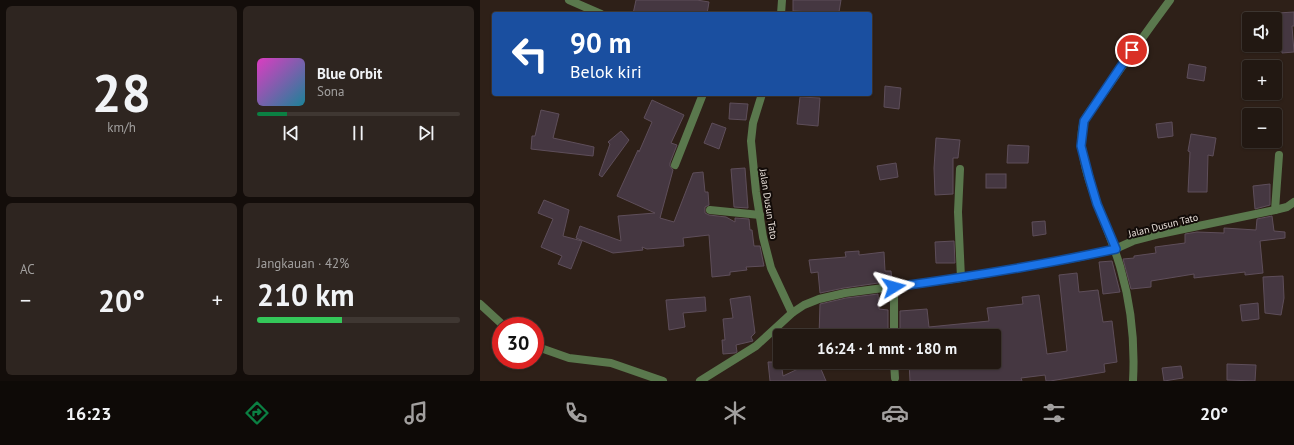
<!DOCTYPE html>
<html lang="id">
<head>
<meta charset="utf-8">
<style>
	body { margin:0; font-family:"PT Sans",sans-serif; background:#2e2520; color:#f1f3f6; height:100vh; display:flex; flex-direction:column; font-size:15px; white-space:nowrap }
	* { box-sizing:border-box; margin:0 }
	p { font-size:13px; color:#a2a09f }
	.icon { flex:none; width:22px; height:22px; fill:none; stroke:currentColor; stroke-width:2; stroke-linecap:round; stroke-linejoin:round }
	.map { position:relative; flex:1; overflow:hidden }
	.panel { display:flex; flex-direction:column; gap:6px; padding:6px; background:#130d0a; width:480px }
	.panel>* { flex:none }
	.banner { position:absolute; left:12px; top:12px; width:380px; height:84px; border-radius:4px; box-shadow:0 1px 3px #0004,0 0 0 1px #3f3732; background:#1a4fa0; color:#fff; overflow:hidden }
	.buttons { position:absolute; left:762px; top:12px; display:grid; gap:8px }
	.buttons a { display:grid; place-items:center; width:40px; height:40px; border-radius:4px; background:#221812; box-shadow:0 1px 3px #0004,0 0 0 1px #3f3732; font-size:20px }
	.speed { position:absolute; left:12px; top:317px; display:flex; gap:8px; font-size:20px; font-weight:700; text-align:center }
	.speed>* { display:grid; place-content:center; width:52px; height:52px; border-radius:50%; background:#221812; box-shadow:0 1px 3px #0004,0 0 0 1px #3f3732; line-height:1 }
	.speed .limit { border:6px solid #d22; background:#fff; color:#111 }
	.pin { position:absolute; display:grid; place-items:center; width:34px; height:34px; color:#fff; margin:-17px; border:2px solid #fff; border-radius:50%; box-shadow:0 1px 4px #0007 }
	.me { position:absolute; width:44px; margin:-22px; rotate:82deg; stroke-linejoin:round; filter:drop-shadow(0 0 3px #0008) }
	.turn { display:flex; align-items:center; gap:14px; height:84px; padding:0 12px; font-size:18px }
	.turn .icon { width:52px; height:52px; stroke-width:2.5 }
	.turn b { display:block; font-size:28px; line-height:34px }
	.big { font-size:30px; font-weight:700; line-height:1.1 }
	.panel .tile { flex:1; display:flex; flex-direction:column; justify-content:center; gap:6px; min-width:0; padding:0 14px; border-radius:6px; background:#2e2520 }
	.panel .dial { align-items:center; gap:0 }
	.dial b { font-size:52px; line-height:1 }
	.song { display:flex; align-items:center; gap:12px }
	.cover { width:48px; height:48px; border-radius:6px; background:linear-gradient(135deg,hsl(310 70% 55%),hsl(190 70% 35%)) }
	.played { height:4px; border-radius:2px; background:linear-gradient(90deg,#0b8043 15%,#3f3732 15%) }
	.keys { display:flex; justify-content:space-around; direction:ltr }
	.heat { display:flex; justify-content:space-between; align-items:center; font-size:22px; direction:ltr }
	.charge { height:6px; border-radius:3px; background:linear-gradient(90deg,#34c759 42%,#3f3732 0) }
	.panel .tiles { flex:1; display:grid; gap:6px; grid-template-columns:repeat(2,1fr) }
	.trip { position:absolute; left:293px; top:329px; width:228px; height:40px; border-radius:4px; background:#221812; box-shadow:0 1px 3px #0004,0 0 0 1px #3f3732; font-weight:700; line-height:40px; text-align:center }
	.tab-bar { display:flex; height:64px; justify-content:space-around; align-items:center; background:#0e0a07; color:#a2a09f }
	.tab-bar .icon { width:28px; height:28px }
	.tab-bar .selected { color:#0b8043 }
	.tab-bar b { font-size:18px; color:#f1f3f6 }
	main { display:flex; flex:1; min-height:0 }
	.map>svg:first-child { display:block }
	.building { fill:#453741; stroke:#5e4e5a }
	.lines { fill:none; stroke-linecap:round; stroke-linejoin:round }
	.street { stroke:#5a784d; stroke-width:8 }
	.route-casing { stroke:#114b97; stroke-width:10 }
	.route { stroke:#1a73e8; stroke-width:7 }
	.labels { text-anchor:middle; stroke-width:4; stroke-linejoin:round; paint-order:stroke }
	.street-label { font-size:10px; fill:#eae1db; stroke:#120b08 }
</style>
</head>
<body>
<main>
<section class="panel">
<div class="tiles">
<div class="tile dial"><b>28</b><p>km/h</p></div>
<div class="tile">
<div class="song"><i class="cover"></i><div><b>Blue Orbit</b><p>Sona</p></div></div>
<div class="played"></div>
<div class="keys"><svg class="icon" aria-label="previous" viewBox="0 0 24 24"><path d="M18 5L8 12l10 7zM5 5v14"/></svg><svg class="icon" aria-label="pause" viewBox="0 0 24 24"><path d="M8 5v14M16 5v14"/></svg><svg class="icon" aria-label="next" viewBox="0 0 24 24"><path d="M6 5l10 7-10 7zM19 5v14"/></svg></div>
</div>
<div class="tile"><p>AC</p>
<div class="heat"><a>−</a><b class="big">20°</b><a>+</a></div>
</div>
<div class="tile"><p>Jangkauan · 42%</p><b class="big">210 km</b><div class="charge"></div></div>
</div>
</section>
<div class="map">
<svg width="814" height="381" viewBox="0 0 814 381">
	<rect width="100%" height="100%" fill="#2e2018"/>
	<g class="building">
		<path d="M 156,0 L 217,0 L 229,2 L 227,14 L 153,14 Z"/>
		<path d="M 313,0 L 361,0 L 359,12 L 348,12 L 348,14 L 332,12 L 313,11 Z"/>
		<path d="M 814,12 L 814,26 L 812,26 L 814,52 L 802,53 L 798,13 Z"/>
		<path d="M 709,64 L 726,67 L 724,81 L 707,78 Z"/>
		<path d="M 405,86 L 421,88 L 419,109 L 404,107 Z"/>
		<path d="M 320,97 L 340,98 L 338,126 L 317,124 Z"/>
		<path d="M 172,100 L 204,115 L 191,143 L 197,145 L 190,163 L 190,166 L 193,170 L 180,218 L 194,222 L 213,173 L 223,172 L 225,192 L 228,192 L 229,205 L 225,207 L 225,213 L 229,215 L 246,217 L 255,222 L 255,218 L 269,219 L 270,230 L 272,230 L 274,246 L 280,246 L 284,266 L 266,267 L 267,270 L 250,272 L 250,275 L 232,277 L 229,235 L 203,238 L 204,246 L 167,249 L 162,247 L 163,250 L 133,253 L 96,238 L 100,226 L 141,241 L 138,216 L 175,213 L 137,196 L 158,150 L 159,152 L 172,122 L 164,118 Z"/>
		<path d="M 250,103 L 268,104 L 266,120 L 249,119 Z"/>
		<path d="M 61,110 L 79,114 L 73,138 L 114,147 L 113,156 L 51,149 L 52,136 L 55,136 Z"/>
		<path d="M 692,122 L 693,136 L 678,138 L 676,124 Z"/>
		<path d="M 232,123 L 246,128 L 239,149 L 224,143 Z"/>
		<path d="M 141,131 L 149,140 L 122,177 L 119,175 L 130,144 L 128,142 Z"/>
		<path d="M 711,134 L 736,138 L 733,156 L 728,155 L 727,192 L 708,192 L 710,152 L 708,151 Z"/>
		<path d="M 456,138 L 480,140 L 478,158 L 473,158 L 473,194 L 455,195 L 454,168 Z"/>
		<path d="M 528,145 L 549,146 L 548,163 L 527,163 Z"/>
		<path d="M 416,163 L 418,177 L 400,180 L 397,166 Z"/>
		<path d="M 265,168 L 268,208 L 254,207 L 251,169 Z"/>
		<rect x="506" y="174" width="20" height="14"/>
		<path d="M 790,184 L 790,205 L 775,209 L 773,186 Z"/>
		<path d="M 64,200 L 89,210 L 83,236 L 102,241 L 91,269 L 78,264 L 82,256 L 61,247 L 73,219 L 58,213 Z"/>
		<path d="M 792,216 L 794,231 L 805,232 L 805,238 L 780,241 L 783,273 L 765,275 L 765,272 L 714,278 L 714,274 L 671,281 L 671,287 L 651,289 L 643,259 L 654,258 L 654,256 L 676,253 L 675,247 L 705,243 L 705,234 L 717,232 L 744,233 L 744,228 L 776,230 L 777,219 Z"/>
		<path d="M 565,221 L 566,234 L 553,236 L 552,222 Z"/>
		<path d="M 474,241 L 475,263 L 456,263 L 455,242 Z"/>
		<path d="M 379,251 L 379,255 L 404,252 L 405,271 L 411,271 L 412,281 L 364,288 L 340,293 L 338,272 L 331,273 L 329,260 L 366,257 L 365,252 Z"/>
		<path d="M 632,261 L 640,292 L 623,294 L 619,262 Z"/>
		<path d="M 597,273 L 599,292 L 618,290 L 623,322 L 632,321 L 637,362 L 624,364 L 625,372 L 570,381 L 566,381 L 565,375 L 541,378 L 542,381 L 430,381 L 429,362 L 514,362 L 514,336 L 420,336 L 420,311 L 447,309 L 449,327 L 509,321 L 507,308 L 543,304 L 542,297 L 559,295 L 567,354 L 587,351 L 579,275 Z"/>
		<path d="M 803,276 L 804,298 L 801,315 L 785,313 L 783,277 Z"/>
		<path d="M 398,294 L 399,309 L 408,310 L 408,336 L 339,336 L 340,304 L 366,298 Z"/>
		<path d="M 270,296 L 275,333 L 271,337 L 273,341 L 256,345 L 257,352 L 255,353 L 243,354 L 242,340 L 245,340 L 243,319 L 253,318 L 250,299 Z"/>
		<path d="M 225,297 L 226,311 L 203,313 L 205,327 L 189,330 L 186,300 Z"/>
		<path d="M 778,303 L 779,319 L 762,321 L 760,305 Z"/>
		<path d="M 288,362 L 301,362 L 303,376 L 333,362 L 338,362 L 346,381 L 290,381 Z"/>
		<path d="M 747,364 L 776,365 L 775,381 L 747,380 Z"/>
		<path d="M 701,366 L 703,378 L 684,381 L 682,368 Z"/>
	</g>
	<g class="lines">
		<g class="street">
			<path d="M 89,0 L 121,14"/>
			<path d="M 301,14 L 302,0"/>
			<path d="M 282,94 L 273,123 L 271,141 L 276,192 L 283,237 L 291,268 L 312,313"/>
			<path d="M 195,165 L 223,94"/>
			<path d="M 480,169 L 478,212 L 481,278"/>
			<path d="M 230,210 L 280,215"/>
			<path d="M 795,210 L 807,207 L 814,202"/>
			<path d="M 414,287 L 414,336"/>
			<path d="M 0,304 L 24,326"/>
			<path d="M 55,346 L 89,358 L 131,363 L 183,381"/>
			<path d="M 414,362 L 415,378"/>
			<path d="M 220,381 L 276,346 L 312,313 L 324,305 L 339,299 L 365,293 L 481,278 L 600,257 L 635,249 L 653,241 L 680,234 L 795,210 L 799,155"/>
			<path d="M 653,381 C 655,344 651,305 641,270 C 631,230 591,160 604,121 C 607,113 618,101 623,94 C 645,62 667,31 690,0"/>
		</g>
	</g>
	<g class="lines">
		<defs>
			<path id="route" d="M 414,287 C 488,277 562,265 636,249 L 617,204 L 609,177 L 601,146 L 604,121 L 652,50"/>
		</defs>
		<use href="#route" class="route-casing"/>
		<use href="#route" class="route"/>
	</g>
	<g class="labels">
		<g class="street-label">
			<text transform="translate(289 204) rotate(81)" y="4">Jalan Dusun Tato</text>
			<text transform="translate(683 225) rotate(-14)" y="4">Jalan Dusun Tato</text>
		</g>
	</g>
</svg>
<div class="buttons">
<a><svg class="icon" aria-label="sound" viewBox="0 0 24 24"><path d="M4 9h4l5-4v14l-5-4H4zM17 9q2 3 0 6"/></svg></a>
<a>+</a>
<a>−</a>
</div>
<div class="speed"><div class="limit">30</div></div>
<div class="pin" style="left:652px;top:50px;background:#d93025"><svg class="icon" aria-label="arrive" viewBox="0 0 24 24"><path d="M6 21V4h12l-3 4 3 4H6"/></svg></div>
<svg class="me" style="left:414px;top:287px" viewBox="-20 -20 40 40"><path d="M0-17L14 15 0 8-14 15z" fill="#1a73e8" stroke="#fff" stroke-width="4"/></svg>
<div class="trip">16:24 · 1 mnt · 180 m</div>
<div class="banner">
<div class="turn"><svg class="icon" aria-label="left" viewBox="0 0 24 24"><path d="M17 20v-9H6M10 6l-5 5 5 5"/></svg><div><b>90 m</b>Belok kiri</div></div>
</div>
</div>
</main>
<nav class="tab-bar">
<b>16:23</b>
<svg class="icon selected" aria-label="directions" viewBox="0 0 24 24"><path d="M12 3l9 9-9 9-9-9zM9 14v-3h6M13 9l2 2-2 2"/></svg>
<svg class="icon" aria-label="music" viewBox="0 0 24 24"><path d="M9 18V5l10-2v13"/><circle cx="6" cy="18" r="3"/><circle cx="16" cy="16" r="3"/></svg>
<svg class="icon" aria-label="phone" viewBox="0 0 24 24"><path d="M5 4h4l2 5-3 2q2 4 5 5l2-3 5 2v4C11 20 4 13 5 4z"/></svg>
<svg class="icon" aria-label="climate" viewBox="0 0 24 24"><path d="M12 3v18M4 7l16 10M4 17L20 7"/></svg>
<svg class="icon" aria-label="car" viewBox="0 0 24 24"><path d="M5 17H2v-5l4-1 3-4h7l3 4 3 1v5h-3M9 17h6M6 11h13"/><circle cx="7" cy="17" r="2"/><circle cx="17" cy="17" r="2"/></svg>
<svg class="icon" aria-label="filters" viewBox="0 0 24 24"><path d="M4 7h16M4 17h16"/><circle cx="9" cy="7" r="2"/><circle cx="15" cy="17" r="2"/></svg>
<b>20°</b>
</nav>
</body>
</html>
